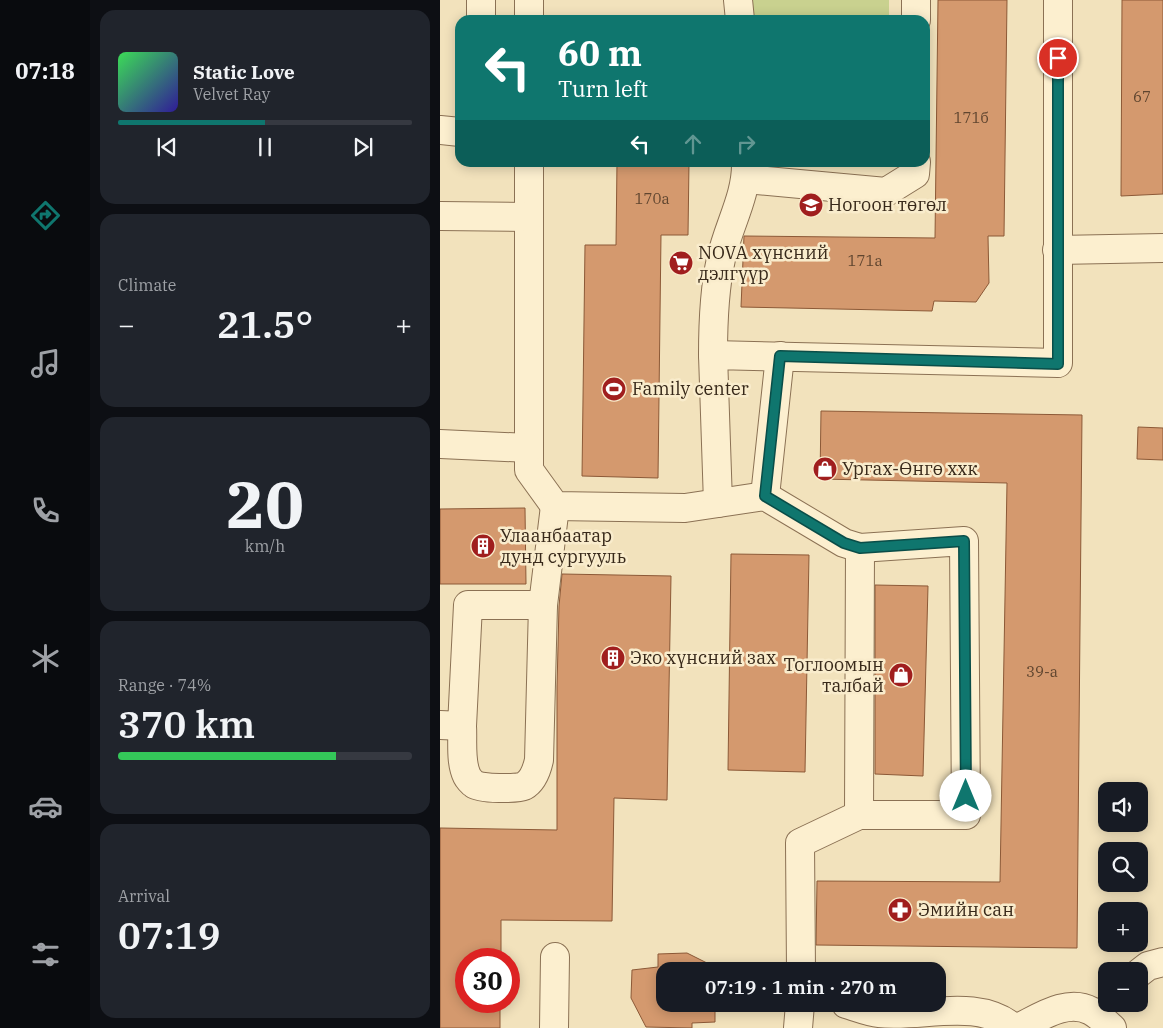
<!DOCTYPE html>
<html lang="en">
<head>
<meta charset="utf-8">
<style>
	body { margin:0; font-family:"IBM Plex Serif",serif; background:#20242c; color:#f1f3f6; height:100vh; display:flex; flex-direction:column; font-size:19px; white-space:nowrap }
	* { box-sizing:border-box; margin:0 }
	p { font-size:16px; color:#9ea1a6 }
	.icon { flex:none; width:28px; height:28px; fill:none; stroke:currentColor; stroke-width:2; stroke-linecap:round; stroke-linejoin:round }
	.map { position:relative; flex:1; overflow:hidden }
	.panel { display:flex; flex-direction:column; gap:10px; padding:10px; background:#0d0f14; width:350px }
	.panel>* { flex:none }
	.banner { position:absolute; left:15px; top:15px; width:475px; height:152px; border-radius:15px; box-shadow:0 2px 12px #0003; background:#0f766e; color:#fff; overflow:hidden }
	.buttons { position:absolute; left:658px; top:782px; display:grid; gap:10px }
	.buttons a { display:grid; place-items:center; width:50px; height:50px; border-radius:10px; background:#171b24; box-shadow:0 2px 12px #0003; font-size:25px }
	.speed { position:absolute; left:15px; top:948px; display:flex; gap:10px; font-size:25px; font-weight:700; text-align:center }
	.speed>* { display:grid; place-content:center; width:65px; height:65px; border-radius:50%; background:#171b24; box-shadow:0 2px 12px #0003; line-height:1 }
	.speed .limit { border:8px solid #d22; background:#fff; color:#111 }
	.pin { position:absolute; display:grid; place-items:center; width:42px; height:42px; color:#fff; margin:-21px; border:2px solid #fff; border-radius:50%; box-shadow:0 1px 5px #0007 }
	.me { position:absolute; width:55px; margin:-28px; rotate:0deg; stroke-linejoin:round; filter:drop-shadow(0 0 4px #0008) }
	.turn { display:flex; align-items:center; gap:18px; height:105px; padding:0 20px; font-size:22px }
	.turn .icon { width:65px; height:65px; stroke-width:2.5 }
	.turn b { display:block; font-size:35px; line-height:42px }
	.lanes { display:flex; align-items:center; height:48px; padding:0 20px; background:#0003; justify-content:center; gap:25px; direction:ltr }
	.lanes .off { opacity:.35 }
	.big { font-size:38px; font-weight:600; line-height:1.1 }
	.panel .tile { flex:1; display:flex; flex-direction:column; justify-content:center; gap:8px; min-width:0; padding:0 18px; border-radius:15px; background:#20242c }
	.panel .dial { align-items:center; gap:0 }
	.dial b { font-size:65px; line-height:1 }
	.song { display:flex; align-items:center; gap:15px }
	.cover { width:60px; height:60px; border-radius:8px; background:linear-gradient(135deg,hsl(130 70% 55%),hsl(250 70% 35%)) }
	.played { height:5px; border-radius:2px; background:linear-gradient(90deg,#0f766e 50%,#363941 50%) }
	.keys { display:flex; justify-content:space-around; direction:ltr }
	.heat { display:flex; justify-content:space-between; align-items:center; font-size:28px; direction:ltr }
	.charge { height:8px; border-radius:4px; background:linear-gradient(90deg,#34c759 74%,#363941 0) }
	.trip { position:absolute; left:216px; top:962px; width:290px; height:50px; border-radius:15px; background:#171b24; box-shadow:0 2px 12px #0003; font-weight:600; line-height:50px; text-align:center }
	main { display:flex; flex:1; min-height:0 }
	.dock { display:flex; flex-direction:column; width:90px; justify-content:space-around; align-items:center; background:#090b0e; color:#9ea1a6 }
	.dock .icon { width:35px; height:35px }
	.dock .on { color:#0f766e }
	.dock b { font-size:22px; color:#f1f3f6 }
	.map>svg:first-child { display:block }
	.park { fill:#c9d18f }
	.building { fill:#d4996e; stroke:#8c5937 }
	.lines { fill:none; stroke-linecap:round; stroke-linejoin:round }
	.minor-casing { stroke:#8b7154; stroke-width:30 }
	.minor { stroke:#fcefcf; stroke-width:28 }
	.route-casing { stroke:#0a4d48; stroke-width:12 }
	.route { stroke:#0f766e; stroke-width:9 }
	.labels { text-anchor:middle; stroke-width:5; stroke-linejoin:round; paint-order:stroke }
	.number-label { font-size:15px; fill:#5f452f }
	.poi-label { font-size:18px; fill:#38291a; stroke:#f9eccc; text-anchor:start }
</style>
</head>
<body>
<main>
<nav class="dock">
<b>07:18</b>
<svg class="icon on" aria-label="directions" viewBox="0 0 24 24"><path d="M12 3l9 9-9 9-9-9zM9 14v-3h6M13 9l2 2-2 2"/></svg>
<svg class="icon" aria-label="music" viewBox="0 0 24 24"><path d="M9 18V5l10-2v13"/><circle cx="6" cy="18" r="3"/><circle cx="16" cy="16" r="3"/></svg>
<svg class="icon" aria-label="phone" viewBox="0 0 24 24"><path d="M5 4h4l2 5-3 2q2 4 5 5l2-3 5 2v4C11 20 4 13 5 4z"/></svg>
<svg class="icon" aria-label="climate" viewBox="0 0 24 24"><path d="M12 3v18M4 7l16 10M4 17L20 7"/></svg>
<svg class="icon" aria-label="car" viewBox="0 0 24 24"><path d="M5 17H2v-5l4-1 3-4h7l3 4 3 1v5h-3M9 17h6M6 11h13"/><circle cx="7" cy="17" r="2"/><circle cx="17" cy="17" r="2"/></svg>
<svg class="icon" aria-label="filters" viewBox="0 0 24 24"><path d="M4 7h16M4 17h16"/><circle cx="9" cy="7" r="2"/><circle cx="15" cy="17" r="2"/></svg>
</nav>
<section class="panel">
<div class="tile">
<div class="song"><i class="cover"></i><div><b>Static Love</b><p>Velvet Ray</p></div></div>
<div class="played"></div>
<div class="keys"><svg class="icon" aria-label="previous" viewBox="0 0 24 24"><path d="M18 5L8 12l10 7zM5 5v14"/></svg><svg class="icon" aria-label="pause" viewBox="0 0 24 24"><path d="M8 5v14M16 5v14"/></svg><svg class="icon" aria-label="next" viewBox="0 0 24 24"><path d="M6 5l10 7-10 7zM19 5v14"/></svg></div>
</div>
<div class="tile"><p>Climate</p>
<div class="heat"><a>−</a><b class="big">21.5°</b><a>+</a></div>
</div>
<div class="tile dial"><b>20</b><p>km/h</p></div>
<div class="tile"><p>Range · 74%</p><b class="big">370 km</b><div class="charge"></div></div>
<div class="tile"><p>Arrival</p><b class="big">07:19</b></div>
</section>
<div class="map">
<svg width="723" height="1028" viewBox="0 0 723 1028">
	<rect width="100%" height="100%" fill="#f2e2bc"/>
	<path class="park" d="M 313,0 L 449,0 L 449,20 L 312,20 Z"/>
	<g class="building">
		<path d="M 498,0 L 567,0 L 564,236 L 548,236 L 549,283 L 536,302 L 494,301 L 492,311 L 301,307 L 304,236 L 495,238 Z"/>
		<path d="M 682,0 L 723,0 L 723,194 L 681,196 Z"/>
		<path d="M 177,162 L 249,162 L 248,235 L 221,235 L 218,478 L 142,476 L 145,245 L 176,245 Z"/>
		<path d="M 381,411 L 642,415 L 637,948 L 376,945 L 377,881 L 560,882 L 567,483 L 380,479 Z"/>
		<path d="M 698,427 L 723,428 L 723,460 L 697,459 Z"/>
		<path d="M 85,508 L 86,584 L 0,584 L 0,509 Z"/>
		<path d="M 291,554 L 369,555 L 365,772 L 288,770 Z"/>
		<path d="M 122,574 L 231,576 L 227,800 L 174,798 L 172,921 L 61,920 L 61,959 L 26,959 L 26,1001 L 60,1001 L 60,1028 L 0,1028 L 0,828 L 117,830 L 117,687 L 119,606 Z"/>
		<path d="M 435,585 L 488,586 L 483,776 L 435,774 Z"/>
		<path d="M 247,953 L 275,967 L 275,971 L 225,971 L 225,1004 L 275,1004 L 275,1022 L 252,1023 L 252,1028 L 206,1027 L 191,998 L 192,970 L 218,967 L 218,954 Z"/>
	</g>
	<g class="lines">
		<defs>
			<g id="minor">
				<path d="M 298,0 L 300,20"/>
				<path d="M 476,0 L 476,20"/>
				<path d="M 41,20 L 41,0"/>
				<path d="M 89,20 L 89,0"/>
				<path d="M 0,130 L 20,132"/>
				<path d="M 89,162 L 89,470 L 115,506 L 245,508 L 325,496 L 404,543 L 420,548 L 524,541 L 526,815 L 419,815 L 360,843 L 361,971"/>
				<path d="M 306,179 L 446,192 L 475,174 L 476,162"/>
				<path d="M 0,216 L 89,217"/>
				<path d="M 617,250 L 723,248"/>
				<path d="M 273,355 C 273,323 274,290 281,259 C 288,226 307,196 306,162"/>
				<path d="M 0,444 L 89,448"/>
				<path d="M 325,496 L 340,356"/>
				<path d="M 278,503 L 273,355 L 618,363 L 618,0"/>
				<path d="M 0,725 L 22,726 L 28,605 L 103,605 L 115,506"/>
				<path d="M 22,726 C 23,741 20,762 27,776 C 28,778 32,783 34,784 C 41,789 77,789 84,786 C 93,781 97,769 99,760 L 103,605"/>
				<path d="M 419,815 L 420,548"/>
				<path d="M 699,973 L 708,966 L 723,962"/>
				<path d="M 406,1004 C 417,1007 428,1012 439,1013 C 483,1018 537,997 574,1028"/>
				<path d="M 114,1028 L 115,957"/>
				<path d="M 358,1028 L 360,1004"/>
				<path d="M 578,1028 C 599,1018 627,998 651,1011 C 659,1015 666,1023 672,1028"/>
			</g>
		</defs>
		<use href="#minor" class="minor-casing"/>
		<use href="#minor" class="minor"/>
	</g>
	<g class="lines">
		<defs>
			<path id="route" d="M 526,796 L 524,541 L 420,548 L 404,543 L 325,496 L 340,356 L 618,364 L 618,58"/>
		</defs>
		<use href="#route" class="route-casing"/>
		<use href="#route" class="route"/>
	</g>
	<defs>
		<symbol id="school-disc" viewBox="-11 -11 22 22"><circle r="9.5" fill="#a01e1e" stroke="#f9eccc"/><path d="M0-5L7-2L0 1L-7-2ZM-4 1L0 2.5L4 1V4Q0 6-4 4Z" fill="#fff"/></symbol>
		<symbol id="supermarket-disc" viewBox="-11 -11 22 22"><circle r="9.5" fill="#a01e1e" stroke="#f9eccc"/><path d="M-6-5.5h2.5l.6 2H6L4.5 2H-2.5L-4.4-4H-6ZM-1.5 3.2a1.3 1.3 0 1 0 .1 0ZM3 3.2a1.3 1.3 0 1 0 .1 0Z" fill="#fff"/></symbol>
		<symbol id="stadium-disc" viewBox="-11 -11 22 22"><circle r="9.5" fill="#a01e1e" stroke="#f9eccc"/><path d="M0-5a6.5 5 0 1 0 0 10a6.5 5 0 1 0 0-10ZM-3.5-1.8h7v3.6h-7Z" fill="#fff"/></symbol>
		<symbol id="shop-disc" viewBox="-11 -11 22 22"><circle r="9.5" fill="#a01e1e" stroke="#f9eccc"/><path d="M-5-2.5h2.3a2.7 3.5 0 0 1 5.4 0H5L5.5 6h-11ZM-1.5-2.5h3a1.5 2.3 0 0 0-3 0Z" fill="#fff"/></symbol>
		<symbol id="building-disc" viewBox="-11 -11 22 22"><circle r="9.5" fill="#a01e1e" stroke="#f9eccc"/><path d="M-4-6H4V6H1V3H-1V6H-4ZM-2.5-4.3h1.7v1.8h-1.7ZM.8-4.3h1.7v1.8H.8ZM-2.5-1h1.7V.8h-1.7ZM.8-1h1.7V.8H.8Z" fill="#fff"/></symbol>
		<symbol id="pharmacy-disc" viewBox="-11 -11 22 22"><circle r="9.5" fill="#a01e1e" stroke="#f9eccc"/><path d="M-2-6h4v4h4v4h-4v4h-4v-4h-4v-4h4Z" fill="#fff"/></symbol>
	</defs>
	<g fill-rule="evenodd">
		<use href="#school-disc" x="357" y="191" width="28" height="28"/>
		<use href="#supermarket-disc" x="227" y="249" width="28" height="28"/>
		<use href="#stadium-disc" x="160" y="375" width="28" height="28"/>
		<use href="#shop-disc" x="371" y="455" width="28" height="28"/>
		<use href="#building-disc" x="29" y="532" width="28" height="28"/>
		<use href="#building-disc" x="159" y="644" width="28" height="28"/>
		<use href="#shop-disc" x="447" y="661" width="28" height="28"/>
		<use href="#pharmacy-disc" x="446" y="896" width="28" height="28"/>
	</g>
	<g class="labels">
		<g class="number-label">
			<text x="702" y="102">67</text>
			<text x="531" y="123">171б</text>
			<text x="212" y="204">170a</text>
			<text x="425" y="266">171а</text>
			<text x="602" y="677">39-а</text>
		</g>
		<g class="poi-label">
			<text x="388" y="211">Ногоон төгөл</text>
			<text x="258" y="259">NOVA хүнсний<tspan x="258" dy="21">дэлгүүр</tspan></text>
			<text x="192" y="395">Family center</text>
			<text x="402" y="475">Ургах-Өнгө ххк</text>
			<text x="60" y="542">Улаанбаатар<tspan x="60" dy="21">дунд сургууль</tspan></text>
			<text x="190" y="664">Эко хүнсний зах</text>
			<text x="444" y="671" text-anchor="end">Тоглоомын<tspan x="444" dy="21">талбай</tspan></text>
			<text x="478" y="916">Эмийн сан</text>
		</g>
	</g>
</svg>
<div class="buttons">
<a><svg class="icon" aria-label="sound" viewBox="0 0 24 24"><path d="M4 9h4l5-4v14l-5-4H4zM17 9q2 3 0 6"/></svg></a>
<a><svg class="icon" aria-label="search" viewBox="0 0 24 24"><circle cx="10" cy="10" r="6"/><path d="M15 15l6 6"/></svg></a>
<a>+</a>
<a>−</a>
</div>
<div class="speed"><div class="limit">30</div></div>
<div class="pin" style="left:618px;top:58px;background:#d93025"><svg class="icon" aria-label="arrive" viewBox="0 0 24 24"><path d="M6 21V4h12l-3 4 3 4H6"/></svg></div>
<svg class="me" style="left:526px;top:796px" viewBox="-20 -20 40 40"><circle r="19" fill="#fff"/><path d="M0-13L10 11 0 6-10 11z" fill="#0f766e"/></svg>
<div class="trip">07:19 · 1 min · 270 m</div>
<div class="banner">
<div class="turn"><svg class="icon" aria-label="left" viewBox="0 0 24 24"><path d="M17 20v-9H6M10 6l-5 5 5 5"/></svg><div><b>60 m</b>Turn left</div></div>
<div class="lanes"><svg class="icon" aria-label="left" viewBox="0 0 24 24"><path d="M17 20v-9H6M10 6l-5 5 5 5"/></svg><svg class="icon off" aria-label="ahead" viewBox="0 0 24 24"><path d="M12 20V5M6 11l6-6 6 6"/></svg><svg class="icon off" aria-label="right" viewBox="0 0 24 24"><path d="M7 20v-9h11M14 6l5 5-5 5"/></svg></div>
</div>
</div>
</main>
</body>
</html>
